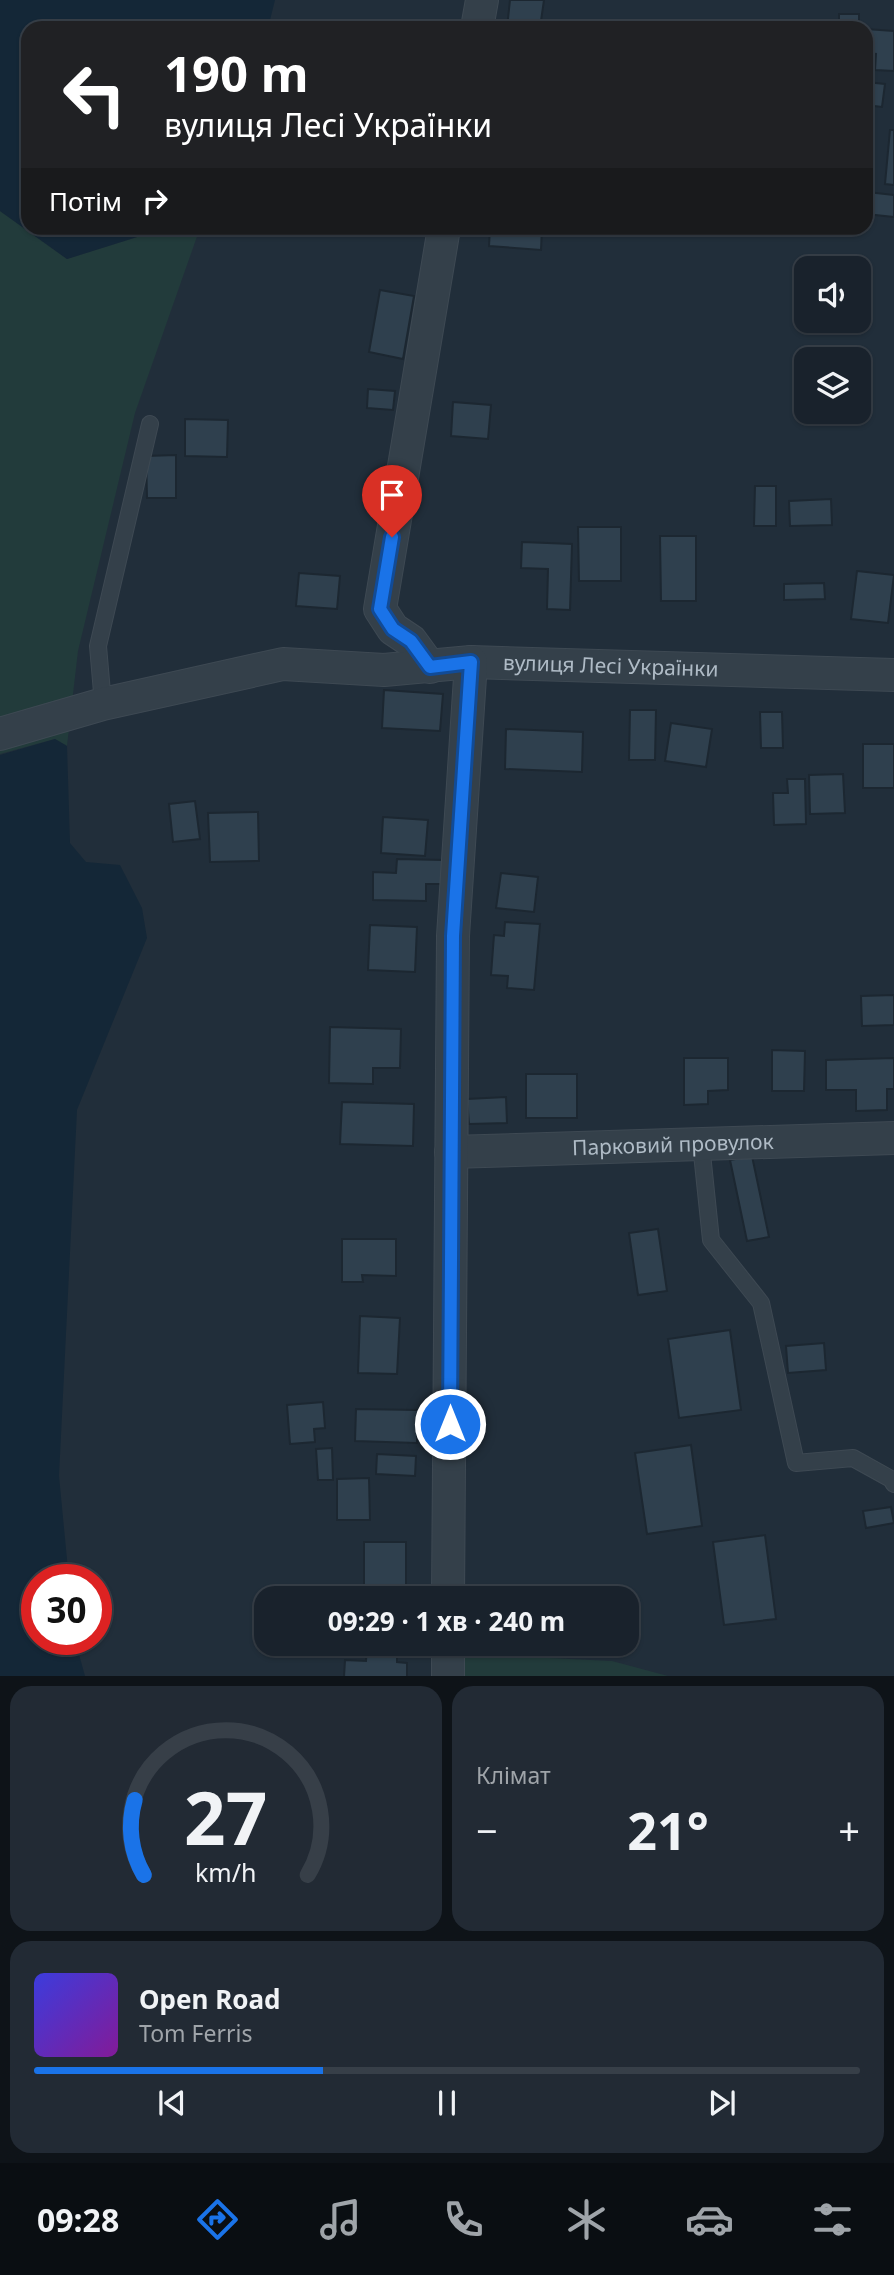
<!DOCTYPE html>
<html lang="uk">
<head>
<meta charset="utf-8">
<style>
	body { margin:0; font-family:"Noto Sans",sans-serif; background:#222a34; color:#f1f3f6; height:100vh; display:flex; flex-direction:column; font-size:26px; white-space:nowrap }
	* { box-sizing:border-box; margin:0 }
	p { font-size:23px; color:#9fa4a9 }
	.icon { flex:none; width:38px; height:38px; fill:none; stroke:currentColor; stroke-width:2; stroke-linecap:round; stroke-linejoin:round }
	.map { position:relative; height:1676px; overflow:hidden }
	.drawer { display:flex; flex-direction:column; gap:10px; padding:10px; background:#0e1318; flex:1 }
	.drawer>* { flex:none }
	.hud { position:absolute; left:21px; top:21px; width:852px; height:214px; border-radius:21px; box-shadow:0 2px 5px #0004,0 0 0 2px #373f48; background:#202124; color:#fff; overflow:hidden }
	.controls { position:absolute; left:794px; top:256px; display:grid; gap:14px }
	.controls a { display:grid; place-items:center; width:77px; height:77px; border-radius:14px; background:#19222c; box-shadow:0 2px 5px #0004,0 0 0 2px #373f48; font-size:35px }
	.speed { position:absolute; left:21px; top:1564px; display:flex; gap:14px; font-size:35px; font-weight:700; text-align:center }
	.speed>* { display:grid; place-content:center; width:91px; height:91px; border-radius:50%; background:#19222c; box-shadow:0 2px 5px #0004,0 0 0 2px #373f48; line-height:1 }
	.speed .limit { border:10px solid #d22; background:#fff; color:#111 }
	.pin { position:absolute; display:grid; place-items:center; width:60px; height:60px; color:#fff; margin:-72px -30px; border-radius:50% 50% 50% 0; rotate:-45deg; box-shadow:0 0 7px #0007 }
	.pin .icon { rotate:45deg }
	.me { position:absolute; width:77px; margin:-38px; rotate:0deg; stroke-linejoin:round; filter:drop-shadow(0 0 5px #0008) }
	.turn { display:flex; align-items:center; gap:24px; height:147px; padding:0 28px; font-size:32px }
	.turn .icon { width:91px; height:91px; stroke-width:2.5 }
	.turn b { display:block; font-size:49px; line-height:60px }
	.then { display:flex; align-items:center; height:66px; padding:0 28px; background:#0003; gap:14px; font-size:26px }
	.big { font-size:52px; font-weight:700; line-height:1.1 }
	.drawer .tile { flex:1; display:flex; flex-direction:column; justify-content:center; gap:10px; min-width:0; padding:0 24px; border-radius:21px; background:#222a34 }
	.drawer .dial { align-items:center; gap:0 }
	.dial svg { height:182px; overflow:visible; fill:none; stroke:#373f48; stroke-width:7; stroke-linecap:round; text-anchor:middle }
	.dial text { fill:#f1f3f6; stroke:none }
	.song { display:flex; align-items:center; gap:21px }
	.cover { width:84px; height:84px; border-radius:10px; background:linear-gradient(135deg,hsl(240 70% 55%),hsl(290 70% 35%)) }
	.played { height:7px; border-radius:4px; background:linear-gradient(90deg,#1a73e8 35%,#373f48 35%) }
	.keys { display:flex; justify-content:space-around; direction:ltr }
	.heat { display:flex; justify-content:space-between; align-items:center; font-size:38px; direction:ltr }
	.drawer .tiles { flex:1; display:grid; gap:10px; grid-template-columns:1fr 1fr }
	.tile:last-child { grid-column:span 2 }
	.trip { position:absolute; left:254px; top:1586px; width:385px; height:70px; border-radius:21px; background:#19222c; box-shadow:0 2px 5px #0004,0 0 0 2px #373f48; font-weight:700; line-height:70px; text-align:center }
	.dock { display:flex; height:112px; justify-content:space-around; align-items:center; background:#0a0e12; color:#9fa4a9 }
	.dock .icon { width:49px; height:49px }
	.dock .on { color:#1a73e8 }
	.dock b { font-size:32px; color:#f1f3f6 }
	.map>svg:first-child { display:block }
	.green { fill:#223b3b }
	.water { fill:#142737 }
	.building { fill:#2f404e; stroke:#1c2731; stroke-width:2 }
	.lines { fill:none; stroke-linecap:round; stroke-linejoin:round }
	.lane-casing { stroke:#3e4953; stroke-width:18 }
	.street-casing { stroke:#3e4953; stroke-width:34 }
	.lane { stroke:#34404a; stroke-width:16 }
	.street { stroke:#34404a; stroke-width:32 }
	.route-casing { stroke:#114b97; stroke-width:18 }
	.route { stroke:#1a73e8; stroke-width:12 }
	.labels { text-anchor:middle; stroke-width:7; stroke-linejoin:round; paint-order:stroke }
	.street-label { font-size:21px; fill:#afbbc6; stroke:#1a252f }
</style>
</head>
<body>
<div class="map">
<svg width="894" height="1677" viewBox="0 0 894 1677">
	<rect width="100%" height="100%" fill="#212e3a"/>
	<g class="green">
		<path d="M 0,211 L 67,259 L 137,237 L 147,228 L 200,228 L 135,413 L 78,651 L 67,746 L 55,739 L 0,754 Z"/>
		<path d="M 448,1653 L 612,1661 L 668,1676 L 448,1676 Z"/>
	</g>
	<g class="water">
		<path d="M 0,0 L 275,0 L 268,28 L 28,28 L 28,228 L 147,228 L 137,237 L 67,259 L 0,211 Z"/>
		<path d="M 55,739 L 67,746 L 70,843 L 86,862 L 120,865 L 142,908 L 147,938 L 77,1110 L 59,1476 L 69,1580 L 37,1580 L 37,1640 L 75,1640 L 85,1676 L 0,1676 L 0,755 Z"/>
	</g>
	<g class="building">
		<path d="M 510,0 L 544,0 L 540,28 L 507,28 Z"/>
		<rect x="839" y="14" width="20" height="14"/>
		<path d="M 866,29 L 894,31 L 894,71 L 875,70 L 876,54 L 866,53 Z"/>
		<path d="M 866,82 L 885,84 L 882,107 L 866,105 Z"/>
		<path d="M 890,130 L 894,130 L 894,185 L 885,184 Z"/>
		<path d="M 867,192 L 894,195 L 894,217 L 866,214 Z"/>
		<path d="M 490,228 L 542,228 L 541,250 L 489,246 Z"/>
		<path d="M 380,290 L 414,296 L 403,359 L 369,352 Z"/>
		<path d="M 368,389 L 395,391 L 393,410 L 367,408 Z"/>
		<path d="M 453,402 L 491,405 L 488,439 L 451,436 Z"/>
		<path d="M 185,419 L 228,420 L 227,457 L 185,456 Z"/>
		<path d="M 176,455 L 176,498 L 147,498 L 146,456 Z"/>
		<path d="M 755,486 L 776,486 L 776,526 L 754,526 Z"/>
		<path d="M 831,499 L 832,525 L 790,526 L 789,501 Z"/>
		<path d="M 578,527 L 621,527 L 621,581 L 579,581 Z"/>
		<path d="M 660,536 L 696,536 L 696,601 L 661,601 Z"/>
		<path d="M 522,542 L 572,544 L 570,610 L 547,609 L 548,569 L 521,568 Z"/>
		<path d="M 857,571 L 894,575 L 888,623 L 851,619 Z"/>
		<path d="M 299,573 L 340,576 L 337,609 L 296,606 Z"/>
		<path d="M 824,583 L 825,599 L 784,600 L 784,584 Z"/>
		<path d="M 384,690 L 443,694 L 440,731 L 382,728 Z"/>
		<path d="M 630,710 L 656,710 L 655,760 L 629,760 Z"/>
		<path d="M 760,712 L 782,712 L 783,748 L 761,748 Z"/>
		<path d="M 671,723 L 712,729 L 706,767 L 665,761 Z"/>
		<path d="M 506,729 L 583,732 L 582,772 L 505,769 Z"/>
		<rect x="863" y="744" width="31" height="44"/>
		<path d="M 843,774 L 845,813 L 810,814 L 809,775 Z"/>
		<path d="M 787,779 L 805,779 L 806,824 L 774,825 L 773,793 L 788,793 Z"/>
		<path d="M 195,801 L 200,839 L 173,842 L 169,804 Z"/>
		<path d="M 258,812 L 259,861 L 210,862 L 208,813 Z"/>
		<path d="M 383,817 L 428,820 L 425,856 L 381,853 Z"/>
		<path d="M 397,859 L 443,860 L 443,884 L 426,884 L 426,901 L 373,900 L 373,872 L 396,873 Z"/>
		<path d="M 501,873 L 538,877 L 534,912 L 496,908 Z"/>
		<path d="M 505,922 L 540,924 L 534,990 L 507,988 L 508,976 L 491,975 L 494,935 L 504,936 Z"/>
		<path d="M 370,925 L 417,927 L 415,972 L 368,970 Z"/>
		<path d="M 894,995 L 894,1025 L 862,1026 L 861,996 Z"/>
		<path d="M 330,1027 L 401,1029 L 400,1068 L 373,1068 L 373,1084 L 329,1083 Z"/>
		<path d="M 772,1050 L 805,1051 L 804,1091 L 772,1091 Z"/>
		<path d="M 684,1058 L 728,1058 L 728,1090 L 708,1091 L 708,1104 L 684,1105 Z"/>
		<path d="M 894,1058 L 894,1089 L 887,1089 L 887,1110 L 856,1111 L 856,1090 L 826,1090 L 826,1060 Z"/>
		<rect x="526" y="1074" width="51" height="44"/>
		<path d="M 506,1097 L 507,1123 L 469,1124 L 467,1099 Z"/>
		<path d="M 342,1102 L 414,1104 L 413,1146 L 340,1144 Z"/>
		<path d="M 752,1156 L 769,1237 L 747,1241 L 730,1160 Z"/>
		<path d="M 658,1229 L 667,1291 L 638,1295 L 629,1233 Z"/>
		<path d="M 342,1239 L 396,1239 L 396,1276 L 362,1275 L 363,1282 L 342,1282 Z"/>
		<path d="M 360,1316 L 400,1318 L 397,1374 L 358,1373 Z"/>
		<path d="M 730,1330 L 741,1410 L 679,1418 L 668,1339 Z"/>
		<path d="M 824,1343 L 826,1370 L 788,1373 L 786,1346 Z"/>
		<path d="M 323,1402 L 325,1428 L 314,1429 L 315,1442 L 290,1444 L 287,1405 Z"/>
		<path d="M 356,1409 L 418,1410 L 417,1443 L 355,1441 Z"/>
		<path d="M 691,1445 L 702,1526 L 647,1534 L 635,1453 Z"/>
		<path d="M 332,1448 L 333,1480 L 318,1480 L 316,1449 Z"/>
		<path d="M 377,1454 L 416,1456 L 415,1476 L 376,1474 Z"/>
		<path d="M 369,1478 L 370,1520 L 337,1520 L 337,1479 Z"/>
		<path d="M 891,1507 L 894,1523 L 866,1528 L 863,1511 Z"/>
		<path d="M 765,1535 L 776,1619 L 724,1625 L 713,1542 Z"/>
		<rect x="364" y="1542" width="42" height="50"/>
		<path d="M 367,1644 L 397,1645 L 397,1662 L 407,1663 L 407,1677 L 344,1677 L 345,1660 L 366,1661 Z"/>
	</g>
	<g class="lines">
		<defs>
			<g id="lane">
				<path d="M 103,704 L 98,646 L 150,424"/>
				<path d="M 701,1144 L 711,1240 L 761,1303 L 796,1463 L 853,1458 L 891,1479 L 894,1484"/>
			</g>
			<g id="street">
				<path d="M 477,28 L 482,0"/>
				<path d="M 430,667 L 411,641 L 393,629 L 380,609 L 444,228"/>
				<path id="s1" d="M 0,734 L 103,704 L 283,664 L 384,670 L 471,662 L 894,675"/>
				<path id="s2" d="M 451,1152 L 894,1138"/>
				<path d="M 448,1598 L 453,936 L 471,662"/>
				<path d="M 448,1643 L 448,1677"/>
			</g>
		</defs>
		<use href="#lane" class="lane-casing"/>
		<use href="#street" class="street-casing"/>
		<use href="#lane" class="lane"/>
		<use href="#street" class="street"/>
	</g>
	<g class="lines">
		<defs>
			<path id="route" d="M 392,537 L 380,609 L 393,629 L 411,641 L 430,667 L 471,662 L 453,936 L 450,1424"/>
		</defs>
		<use href="#route" class="route-casing"/>
		<use href="#route" class="route"/>
	</g>
	<g class="labels">
		<g class="street-label">
			<text dy="7" stroke="none"><textPath href="#s1" startOffset="620">вулиця Лесі Українки</textPath></text>
			<text dy="7" stroke="none"><textPath href="#s2" startOffset="222">Парковий провулок</textPath></text>
		</g>
	</g>
</svg>
<div class="controls">
<a><svg class="icon" aria-label="sound" viewBox="0 0 24 24"><path d="M4 9h4l5-4v14l-5-4H4zM17 9q2 3 0 6"/></svg></a>
<a><svg class="icon" aria-label="layers" viewBox="0 0 24 24"><path d="M12 4l9 5-9 5-9-5zM3 14l9 5 9-5"/></svg></a>
</div>
<div class="speed"><div class="limit">30</div></div>
<div class="pin" style="left:392px;top:537px;background:#d93025"><svg class="icon" aria-label="arrive" viewBox="0 0 24 24"><path d="M6 21V4h12l-3 4 3 4H6"/></svg></div>
<svg class="me" style="left:450px;top:1424px" viewBox="-20 -20 40 40"><circle r="17" fill="#1a73e8" stroke="#fff" stroke-width="3"/><path d="M0-11L8 9 0 5-8 9z" fill="#fff"/></svg>
<div class="trip">09:29 · 1 хв · 240 m</div>
<div class="hud">
<div class="turn"><svg class="icon" aria-label="left" viewBox="0 0 24 24"><path d="M17 20v-9H6M10 6l-5 5 5 5"/></svg><div><b>190 m</b>вулиця Лесі Українки</div></div>
<div class="then">Потім<svg class="icon" aria-label="right" viewBox="0 0 24 24"><path d="M7 20v-9h11M14 6l5 5-5 5"/></svg></div>
</div>
</div>
<section class="drawer">
<div class="tiles">
<div class="tile dial"><svg viewBox="0 0 100 80">
<path d="M14 69A42 42 0 1 1 86 69"/>
<path d="M14 69A42 42 0 0 1 10 36" stroke="#1a73e8"/>
<text x="50" y="56" font-size="32" font-weight="700">27</text>
<text x="50" y="72" font-size="11">km/h</text>
</svg></div>
<div class="tile"><p>Клімат</p>
<div class="heat"><a>−</a><b class="big">21°</b><a>+</a></div>
</div>
<div class="tile">
<div class="song"><i class="cover"></i><div><b>Open Road</b><p>Tom Ferris</p></div></div>
<div class="played"></div>
<div class="keys"><svg class="icon" aria-label="previous" viewBox="0 0 24 24"><path d="M18 5L8 12l10 7zM5 5v14"/></svg><svg class="icon" aria-label="pause" viewBox="0 0 24 24"><path d="M8 5v14M16 5v14"/></svg><svg class="icon" aria-label="next" viewBox="0 0 24 24"><path d="M6 5l10 7-10 7zM19 5v14"/></svg></div>
</div>
</div>
</section>
<nav class="dock">
<b>09:28</b>
<svg class="icon on" aria-label="directions" viewBox="0 0 24 24"><path d="M12 3l9 9-9 9-9-9zM9 14v-3h6M13 9l2 2-2 2"/></svg>
<svg class="icon" aria-label="music" viewBox="0 0 24 24"><path d="M9 18V5l10-2v13"/><circle cx="6" cy="18" r="3"/><circle cx="16" cy="16" r="3"/></svg>
<svg class="icon" aria-label="phone" viewBox="0 0 24 24"><path d="M5 4h4l2 5-3 2q2 4 5 5l2-3 5 2v4C11 20 4 13 5 4z"/></svg>
<svg class="icon" aria-label="climate" viewBox="0 0 24 24"><path d="M12 3v18M4 7l16 10M4 17L20 7"/></svg>
<svg class="icon" aria-label="car" viewBox="0 0 24 24"><path d="M5 17H2v-5l4-1 3-4h7l3 4 3 1v5h-3M9 17h6M6 11h13"/><circle cx="7" cy="17" r="2"/><circle cx="17" cy="17" r="2"/></svg>
<svg class="icon" aria-label="filters" viewBox="0 0 24 24"><path d="M4 7h16M4 17h16"/><circle cx="9" cy="7" r="2"/><circle cx="15" cy="17" r="2"/></svg>
</nav>
</body>
</html>
